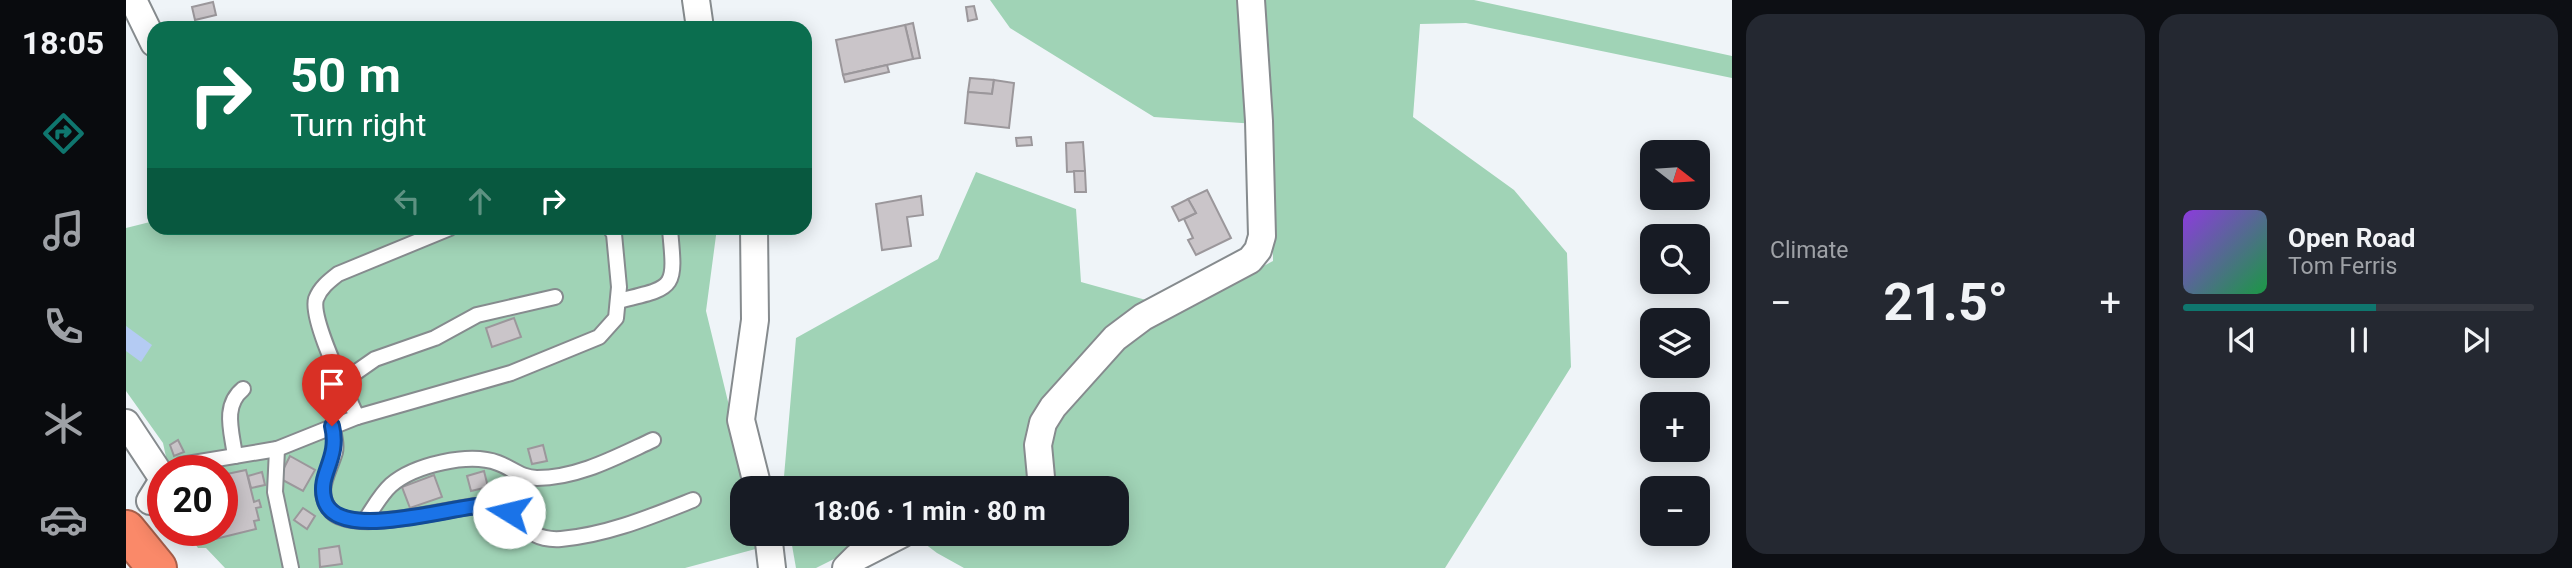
<!DOCTYPE html>
<html lang="en">
<head>
<meta charset="utf-8">
<style>
	body { margin:0; font-family:Roboto,sans-serif; background:#242831; color:#f1f3f6; height:100vh; display:flex; flex-direction:column; font-size:26px; white-space:nowrap }
	* { box-sizing:border-box; margin:0 }
	p { font-size:23px; color:#9ea1a6 }
	.icon { flex:none; width:38px; height:38px; fill:none; stroke:currentColor; stroke-width:2; stroke-linecap:round; stroke-linejoin:round }
	.map { position:relative; flex:1; overflow:hidden }
	.details { display:flex; flex-direction:column; gap:14px; padding:14px; background:#0d0f14; width:840px }
	.details>* { flex:none }
	.top-card { position:absolute; left:21px; top:21px; width:665px; height:214px; border-radius:21px; box-shadow:0 4px 18px #0003; background:#0b6e4f; color:#fff; overflow:hidden }
	.needle { width:46px; rotate:107deg }
	.controls { position:absolute; left:1514px; top:140px; display:grid; gap:14px }
	.controls a { display:grid; place-items:center; width:70px; height:70px; border-radius:14px; background:#171b24; box-shadow:0 4px 18px #0003; font-size:35px }
	.speed { position:absolute; left:21px; top:455px; display:flex; gap:14px; font-size:35px; font-weight:700; text-align:center }
	.speed>* { display:grid; place-content:center; width:91px; height:91px; border-radius:50%; background:#171b24; box-shadow:0 4px 18px #0003; line-height:1 }
	.speed .limit { border:10px solid #d22; background:#fff; color:#111 }
	.pin { position:absolute; display:grid; place-items:center; width:60px; height:60px; color:#fff; margin:-72px -30px; border-radius:50% 50% 50% 0; rotate:-45deg; box-shadow:0 0 7px #0007 }
	.pin .icon { rotate:45deg }
	.me { position:absolute; width:77px; margin:-38px; rotate:279deg; stroke-linejoin:round; filter:drop-shadow(0 0 5px #0008) }
	.turn { display:flex; align-items:center; gap:24px; height:147px; padding:0 28px; font-size:32px }
	.turn .icon { width:91px; height:91px; stroke-width:2.5 }
	.turn b { display:block; font-size:49px; line-height:60px }
	.lanes { display:flex; align-items:center; height:66px; padding:0 28px; background:#0003; justify-content:center; gap:35px; direction:ltr }
	.lanes .off { opacity:.35 }
	.big { font-size:52px; font-weight:700; line-height:1.1 }
	.details .card { flex:1; display:flex; flex-direction:column; justify-content:center; gap:10px; min-width:0; padding:0 24px; border-radius:21px; background:#242831 }
	.song { display:flex; align-items:center; gap:21px }
	.cover { width:84px; height:84px; border-radius:10px; background:linear-gradient(135deg,hsl(270 70% 55%),hsl(140 70% 35%)) }
	.played { height:7px; border-radius:4px; background:linear-gradient(90deg,#0f766e 55%,#363941 55%) }
	.keys { display:flex; justify-content:space-around; direction:ltr }
	.heat { display:flex; justify-content:space-between; align-items:center; font-size:38px; direction:ltr }
	.details .tiles { flex:1; display:grid; gap:14px; grid-template-columns:repeat(2,1fr) }
	.trip { position:absolute; left:604px; top:476px; width:399px; height:70px; border-radius:21px; background:#171b24; box-shadow:0 4px 18px #0003; font-weight:700; line-height:70px; text-align:center }
	main { display:flex; flex:1; min-height:0 }
	.tabs { display:flex; flex-direction:column; width:126px; justify-content:space-around; align-items:center; background:#090b0e; color:#9ea1a6 }
	.tabs .icon { width:49px; height:49px }
	.tabs .active { color:#0f766e }
	.tabs b { font-size:32px; color:#f1f3f6 }
	.map>svg:first-child { display:block }
	.green { fill:#a0d3b6 }
	.water { fill:#b4cbf3 }
	.building { fill:#cac5c9; stroke:#9b979b; stroke-width:2 }
	.lines { fill:none; stroke-linecap:round; stroke-linejoin:round }
	.service-casing { stroke:#868b8e; stroke-width:18 }
	.minor-casing { stroke:#868b8e; stroke-width:30 }
	.motorway-casing { stroke:#a75f4a; stroke-width:42 }
	.service { stroke:#fff; stroke-width:14 }
	.minor { stroke:#fff; stroke-width:26 }
	.motorway { stroke:#fa8969; stroke-width:38 }
	.route-casing { stroke:#114b97; stroke-width:18 }
	.route { stroke:#1a73e8; stroke-width:12 }
</style>
</head>
<body>
<main>
<nav class="tabs">
<b>18:05</b>
<svg class="icon active" aria-label="directions" viewBox="0 0 24 24"><path d="M12 3l9 9-9 9-9-9zM9 14v-3h6M13 9l2 2-2 2"/></svg>
<svg class="icon" aria-label="music" viewBox="0 0 24 24"><path d="M9 18V5l10-2v13"/><circle cx="6" cy="18" r="3"/><circle cx="16" cy="16" r="3"/></svg>
<svg class="icon" aria-label="phone" viewBox="0 0 24 24"><path d="M5 4h4l2 5-3 2q2 4 5 5l2-3 5 2v4C11 20 4 13 5 4z"/></svg>
<svg class="icon" aria-label="climate" viewBox="0 0 24 24"><path d="M12 3v18M4 7l16 10M4 17L20 7"/></svg>
<svg class="icon" aria-label="car" viewBox="0 0 24 24"><path d="M5 17H2v-5l4-1 3-4h7l3 4 3 1v5h-3M9 17h6M6 11h13"/><circle cx="7" cy="17" r="2"/><circle cx="17" cy="17" r="2"/></svg>
</nav>
<div class="map">
<svg width="1606" height="568" viewBox="0 0 1606 568">
	<rect width="100%" height="100%" fill="#eff4f8"/>
	<g class="green">
		<path d="M 864,0 L 1348,0 L 1606,56 L 1606,78 L 1340,23 L 1294,24 L 1287,117 L 1388,190 L 1441,253 L 1445,367 L 1319,568 L 838,568 L 811,553 L 786,534 L 990,534 L 990,488 L 657,488 L 670,338 L 812,259 L 850,172 L 950,209 L 955,282 L 1056,310 L 1147,261 L 1145,125 L 1028,117 L 884,28 Z"/>
		<path d="M 28,221 L 28,228 L 591,228 L 580,311 L 623,488 L 616,488 L 616,534 L 633,534 L 637,547 L 559,568 L 99,568 L 80,548 L 72,548 L 59,530 L 96,530 L 96,471 L 43,471 L 37,443 L 0,391 L 0,228 Z"/>
		<path d="M 664,534 L 758,534 L 690,568 L 670,568 Z"/>
	</g>
	<path class="water" d="M 0,326 L 26,345 L 15,362 L 0,351 Z"/>
	<g class="building">
		<path d="M 87,2 L 90,15 L 69,20 L 66,7 Z"/>
		<path d="M 848,6 L 851,19 L 842,21 L 840,7 Z"/>
		<path d="M 787,23 L 794,58 L 787,59 L 779,25 Z"/>
		<path d="M 779,25 L 787,59 L 717,75 L 710,40 Z"/>
		<path d="M 761,65 L 763,72 L 719,82 L 717,75 Z"/>
		<path d="M 844,78 L 868,80 L 866,94 L 842,92 Z"/>
		<path d="M 868,80 L 888,83 L 883,128 L 839,123 L 842,92 L 866,94 Z"/>
		<path d="M 905,137 L 906,145 L 891,146 L 890,138 Z"/>
		<path d="M 957,142 L 959,171 L 941,172 L 940,143 Z"/>
		<path d="M 948,171 L 959,171 L 960,192 L 949,192 Z"/>
		<path d="M 1081,190 L 1105,238 L 1070,255 L 1062,240 L 1067,238 L 1058,219 L 1070,213 L 1062,199 Z"/>
		<path d="M 795,196 L 797,215 L 781,217 L 785,246 L 756,250 L 750,204 Z"/>
		<path d="M 1062,199 L 1070,213 L 1053,221 L 1046,207 Z"/>
		<path d="M 388,318 L 395,337 L 366,347 L 360,328 Z"/>
		<path d="M 52,440 L 58,452 L 48,456 L 44,445 Z"/>
		<path d="M 417,445 L 421,461 L 406,464 L 402,449 Z"/>
		<path d="M 164,456 L 189,470 L 177,491 L 153,478 Z"/>
		<path d="M 120,470 L 128,502 L 133,500 L 135,507 L 130,508 L 133,520 L 128,521 L 130,529 L 77,542 L 74,530 L 96,530 L 96,475 Z"/>
		<path d="M 358,471 L 362,487 L 345,491 L 341,476 Z"/>
		<path d="M 136,472 L 139,485 L 125,488 L 122,476 Z"/>
		<path d="M 308,475 L 316,497 L 284,508 L 276,487 Z"/>
		<path d="M 177,508 L 189,516 L 181,529 L 168,520 Z"/>
		<path d="M 213,546 L 216,564 L 194,567 L 193,549 Z"/>
	</g>
	<g class="lines">
		<defs>
			<g id="service">
				<path d="M 492,301 C 549,287 550,290 544,230"/>
				<path d="M 216,382 L 249,359 L 309,338 L 351,315 L 429,297"/>
				<path d="M 231,417 C 221,393 184,320 190,299 C 194,288 203,281 212,274 L 324,228"/>
				<path d="M 206,426 C 208,435 211,443 209,452 C 203,473 188,492 205,511 C 228,537 330,505 361,505 C 391,505 393,542 435,539 C 481,535 524,517 567,500"/>
				<path d="M 151,449 L 149,492 L 165,568"/>
				<path d="M 109,456 C 106,432 96,406 117,389"/>
				<path d="M 48,471 L 55,465 L 151,449 L 231,417 L 385,373 L 473,337 L 490,318 L 493,287 L 488,234 L 484,228"/>
				<path d="M 240,519 C 248,507 255,494 265,485 C 288,465 343,452 372,463 C 386,468 395,478 411,478 C 452,478 490,457 527,440"/>
			</g>
			<g id="minor">
				<path d="M 7,0 L 28,43"/>
				<path d="M 570,0 L 574,28"/>
				<path d="M 628,228 L 629,320 L 615,420 L 632,488"/>
				<path d="M 0,423 L 37,479"/>
				<path d="M 916,488 L 912,445 L 917,423 L 927,407 L 989,338 L 1017,317 L 1124,260 L 1132,250 L 1136,236 L 1133,121 L 1125,0"/>
				<path d="M 24,501 L 37,480"/>
				<path d="M 642,534 L 646,568"/>
				<path d="M 720,568 L 731,557 L 776,534"/>
			</g>
			<path id="motorway" d="M 0,530 L 31,568"/>
		</defs>
		<use href="#service" class="service-casing"/>
		<use href="#minor" class="minor-casing"/>
		<use href="#motorway" class="motorway-casing"/>
		<use href="#service" class="service"/>
		<use href="#minor" class="minor"/>
		<use href="#motorway" class="motorway"/>
	</g>
	<g class="lines">
		<defs>
			<path id="route" d="M 206,426 C 214,459 192,473 198,498 C 208,546 331,504 363,505 C 371,505 376,508 383,512"/>
		</defs>
		<use href="#route" class="route-casing"/>
		<use href="#route" class="route"/>
	</g>
</svg>
<div class="controls">
<a><svg class="needle" viewBox="-14 -14 28 28"><path d="M0-13l5 13h-10z" fill="#e53935"/><path d="M0 13l5-13h-10z" fill="#9ea1a6"/></svg></a>
<a><svg class="icon" aria-label="search" viewBox="0 0 24 24"><circle cx="10" cy="10" r="6"/><path d="M15 15l6 6"/></svg></a>
<a><svg class="icon" aria-label="layers" viewBox="0 0 24 24"><path d="M12 4l9 5-9 5-9-5zM3 14l9 5 9-5"/></svg></a>
<a>+</a>
<a>−</a>
</div>
<div class="speed"><div class="limit">20</div></div>
<div class="pin" style="left:206px;top:426px;background:#d93025"><svg class="icon" aria-label="arrive" viewBox="0 0 24 24"><path d="M6 21V4h12l-3 4 3 4H6"/></svg></div>
<svg class="me" style="left:383px;top:512px" viewBox="-20 -20 40 40"><circle r="19" fill="#fff"/><path d="M0-13L10 11 0 6-10 11z" fill="#1a73e8"/></svg>
<div class="trip">18:06 · 1 min · 80 m</div>
<div class="top-card">
<div class="turn"><svg class="icon" aria-label="right" viewBox="0 0 24 24"><path d="M7 20v-9h11M14 6l5 5-5 5"/></svg><div><b>50 m</b>Turn right</div></div>
<div class="lanes"><svg class="icon off" aria-label="left" viewBox="0 0 24 24"><path d="M17 20v-9H6M10 6l-5 5 5 5"/></svg><svg class="icon off" aria-label="ahead" viewBox="0 0 24 24"><path d="M12 20V5M6 11l6-6 6 6"/></svg><svg class="icon" aria-label="right" viewBox="0 0 24 24"><path d="M7 20v-9h11M14 6l5 5-5 5"/></svg></div>
</div>
</div>
<section class="details">
<div class="tiles">
<div class="card"><p>Climate</p>
<div class="heat"><a>−</a><b class="big">21.5°</b><a>+</a></div>
</div>
<div class="card">
<div class="song"><i class="cover"></i><div><b>Open Road</b><p>Tom Ferris</p></div></div>
<div class="played"></div>
<div class="keys"><svg class="icon" aria-label="previous" viewBox="0 0 24 24"><path d="M18 5L8 12l10 7zM5 5v14"/></svg><svg class="icon" aria-label="pause" viewBox="0 0 24 24"><path d="M8 5v14M16 5v14"/></svg><svg class="icon" aria-label="next" viewBox="0 0 24 24"><path d="M6 5l10 7-10 7zM19 5v14"/></svg></div>
</div>
</div>
</section>
</main>
</body>
</html>
